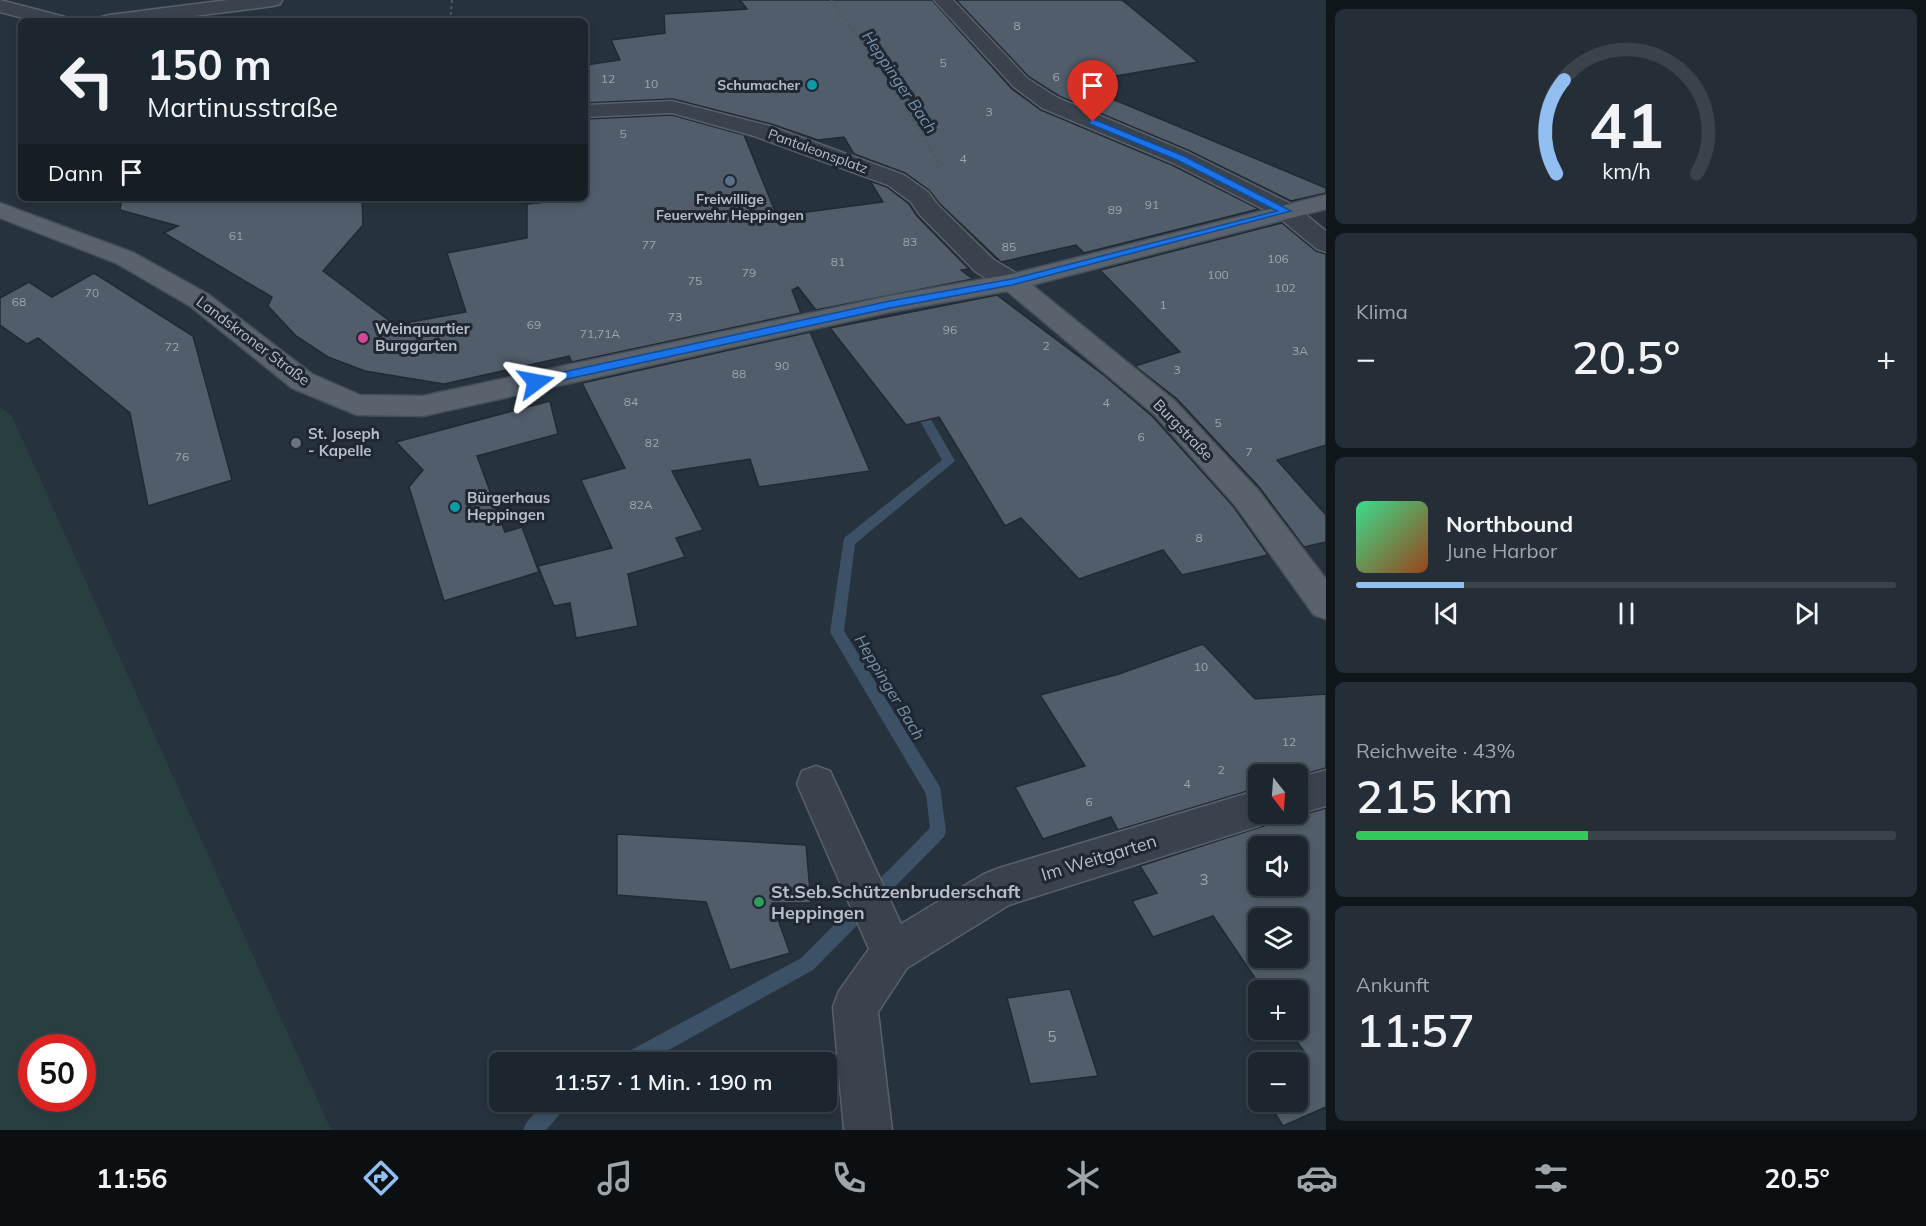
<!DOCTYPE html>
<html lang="de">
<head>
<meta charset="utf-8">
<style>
	body { margin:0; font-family:Mulish,sans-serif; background:#252e36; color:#f1f3f6; height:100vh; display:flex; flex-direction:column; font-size:22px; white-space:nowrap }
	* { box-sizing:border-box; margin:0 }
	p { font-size:20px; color:#a0a5aa }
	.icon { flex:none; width:33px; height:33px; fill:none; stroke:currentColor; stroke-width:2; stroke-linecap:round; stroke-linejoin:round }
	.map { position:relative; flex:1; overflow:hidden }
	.sheet { display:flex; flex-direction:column; gap:9px; padding:9px; background:#0f1519; width:600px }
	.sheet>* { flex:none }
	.guide { position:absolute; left:18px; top:18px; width:570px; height:183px; border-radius:9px; box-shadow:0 3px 9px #0003,0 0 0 2px #3a434a; background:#1c262e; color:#f1f3f6; overflow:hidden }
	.needle { width:39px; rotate:163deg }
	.tools { position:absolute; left:1248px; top:764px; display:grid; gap:12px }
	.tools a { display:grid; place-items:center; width:60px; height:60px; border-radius:9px; background:#1c262e; box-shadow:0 3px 9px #0003,0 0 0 2px #3a434a; font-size:30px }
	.speed { position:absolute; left:18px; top:1034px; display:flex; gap:12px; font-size:30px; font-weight:700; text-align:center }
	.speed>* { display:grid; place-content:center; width:78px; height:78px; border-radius:50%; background:#1c262e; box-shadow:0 3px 9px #0003,0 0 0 2px #3a434a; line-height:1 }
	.speed .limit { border:9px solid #d22; background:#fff; color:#111 }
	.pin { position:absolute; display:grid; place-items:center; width:51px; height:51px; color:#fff; margin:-62px -26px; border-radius:50% 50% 50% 0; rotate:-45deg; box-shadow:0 0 6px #0007 }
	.pin .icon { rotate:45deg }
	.me { position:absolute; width:66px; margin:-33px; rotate:77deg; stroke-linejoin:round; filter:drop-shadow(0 0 4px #0008) }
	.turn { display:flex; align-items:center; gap:21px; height:126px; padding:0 30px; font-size:27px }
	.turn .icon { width:78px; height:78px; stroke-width:2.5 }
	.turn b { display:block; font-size:42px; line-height:51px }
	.then { display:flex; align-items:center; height:57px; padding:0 30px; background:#0003; gap:12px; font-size:22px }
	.big { font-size:45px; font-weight:600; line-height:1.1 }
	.sheet .card { flex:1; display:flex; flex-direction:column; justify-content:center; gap:9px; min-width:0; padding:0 21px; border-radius:9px; background:#252e36 }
	.sheet .dial { align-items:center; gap:0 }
	.dial svg { height:156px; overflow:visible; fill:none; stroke:#3a434a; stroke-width:7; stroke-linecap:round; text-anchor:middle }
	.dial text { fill:#f1f3f6; stroke:none }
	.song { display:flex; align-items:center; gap:18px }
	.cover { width:72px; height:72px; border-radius:9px; background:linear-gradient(135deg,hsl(150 70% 55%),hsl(20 70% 35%)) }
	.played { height:6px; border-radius:3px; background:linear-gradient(90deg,#91bff1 20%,#3a434a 20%) }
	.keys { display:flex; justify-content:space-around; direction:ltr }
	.heat { display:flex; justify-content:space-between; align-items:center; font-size:33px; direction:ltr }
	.charge { height:9px; border-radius:4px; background:linear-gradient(90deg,#34c759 43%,#3a434a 0) }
	.trip { position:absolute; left:489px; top:1052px; width:348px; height:60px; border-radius:9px; background:#1c262e; box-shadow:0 3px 9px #0003,0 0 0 2px #3a434a; font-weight:600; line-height:60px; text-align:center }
	.dock { display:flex; height:96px; justify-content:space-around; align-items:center; background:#0b0f12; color:#a0a5aa }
	.dock .icon { width:42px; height:42px }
	.dock .on { color:#91bff1 }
	.dock b { font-size:27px; color:#f1f3f6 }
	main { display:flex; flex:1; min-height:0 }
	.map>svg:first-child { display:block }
	.green { fill:#293f3f; fill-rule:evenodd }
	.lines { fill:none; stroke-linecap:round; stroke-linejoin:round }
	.stream { fill:#3c5165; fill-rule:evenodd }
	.building { fill:#515d6b; stroke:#212a34; stroke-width:1.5; fill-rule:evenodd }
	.minor-casing { stroke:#58616b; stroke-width:3 }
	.major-casing { stroke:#464f59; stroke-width:3 }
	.path { stroke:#485c5d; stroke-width:2; stroke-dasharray:3 3; stroke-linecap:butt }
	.minor { fill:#3a434d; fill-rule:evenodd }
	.major { fill:#58636d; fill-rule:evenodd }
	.route { fill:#1a73e8; stroke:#114b97; stroke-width:1.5 }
	.culture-dot { fill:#0f9aa8; stroke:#1f2832; stroke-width:2 }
	.service-dot { fill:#5c6f8a; stroke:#1f2832; stroke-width:2 }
	.hotel-dot { fill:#d1479c; stroke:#1f2832; stroke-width:2 }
	.worship-dot { fill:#6b7280; stroke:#1f2832; stroke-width:2 }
	.leisure-dot { fill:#2e9e5b; stroke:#1f2832; stroke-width:2 }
	.labels { text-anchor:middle; stroke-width:6; stroke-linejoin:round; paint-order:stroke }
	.number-label { font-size:12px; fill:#9da6b1 }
	.far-poi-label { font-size:14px; font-weight:bold; fill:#b6bec8; stroke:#1f2832; text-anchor:end }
	.far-street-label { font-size:14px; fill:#b6bec8; stroke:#1f2832 }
	.poi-label { font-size:15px; font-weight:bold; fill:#b6bec8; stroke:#1f2832; text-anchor:start }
	.street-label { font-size:15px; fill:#b6bec8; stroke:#1f2832 }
	.near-number-label { font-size:15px; fill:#9da6b1 }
	.water-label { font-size:16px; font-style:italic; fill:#7892aa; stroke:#1f2832 }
	.near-street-label { font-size:18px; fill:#b6bec8; stroke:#1f2832 }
	.near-poi-label { font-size:18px; font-weight:bold; fill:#b6bec8; stroke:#1f2832; text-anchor:start }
</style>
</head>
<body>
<main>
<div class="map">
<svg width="1326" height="1130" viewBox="0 0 1326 1130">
	<rect width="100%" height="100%" fill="#26323d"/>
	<path class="green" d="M 0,406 L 12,416 L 331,1130 L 0,1130 ZM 32,1047 L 82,1047 L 82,1098 L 32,1098 Z"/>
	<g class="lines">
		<g class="stream">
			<path d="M 917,401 L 921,402 L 955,461 L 855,544 L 844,631 L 940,787 L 946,831 L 944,837 L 813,970 L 647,1062 L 620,1062 L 622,1055 L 801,958 L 930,828 L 926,794 L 830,632 L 844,538 L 942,460 L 911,405 Z"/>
			<path d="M 545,1101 L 567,1101 L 565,1108 L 546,1130 L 523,1130 L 526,1123 Z"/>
		</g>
	</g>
	<g class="building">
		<path d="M 740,0 L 932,0 L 1012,89 L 1041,110 L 1172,165 L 1259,209 L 1084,253 L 1076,245 L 1001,262 L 939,203 L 929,190 L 905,173 L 854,154 L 844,137 L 818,140 L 771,124 L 673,99 L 585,103 L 585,65 L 620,60 L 611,40 L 665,33 L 664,14 L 747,9 Z"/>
		<path d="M 956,0 L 1122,0 L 1198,62 L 1074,83 L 1326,188 L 1326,193 L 1291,201 L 1190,151 L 1059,96 L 1029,77 Z"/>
		<path d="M 672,115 L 744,135 L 777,216 L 883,202 L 870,181 L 887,187 L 909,204 L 917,216 L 969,269 L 961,270 L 973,279 L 816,310 L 798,287 L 792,290 L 801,313 L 572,362 L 569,356 L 444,384 L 365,371 L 328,357 L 296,336 L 268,306 L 272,297 L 164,233 L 178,226 L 120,210 L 122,198 L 362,198 L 363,225 L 323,271 L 395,325 L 466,312 L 447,253 L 527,238 L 527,204 L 585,198 L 585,119 Z"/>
		<path d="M 1282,223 L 1316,251 L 1326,254 L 1326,445 L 1277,460 L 1326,515 L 1326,542 L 1304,547 L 1259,487 L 1177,399 L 1135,366 L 1180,352 L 1100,270 Z"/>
		<path d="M 94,273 L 193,336 L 232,480 L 148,506 L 130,413 L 38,338 L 27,344 L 0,325 L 0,298 L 29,282 L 52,297 Z"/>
		<path d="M 997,295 L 1105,376 L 1153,417 L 1233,506 L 1268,555 L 1182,575 L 1163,550 L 1079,579 L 1021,518 L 1005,526 L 939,417 L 906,425 L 830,328 Z"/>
		<path d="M 810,332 L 870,471 L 759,487 L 750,459 L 672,471 L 703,530 L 676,538 L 685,557 L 628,574 L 638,626 L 576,638 L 570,603 L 554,606 L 538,566 L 612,548 L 581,480 L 625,468 L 582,383 Z"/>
		<path d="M 550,401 L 558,434 L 477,456 L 505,532 L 522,527 L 539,572 L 444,601 L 409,487 L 423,470 L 396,442 Z"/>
		<path d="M 1203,644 L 1255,699 L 1326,694 L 1326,768 L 1298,776 L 1258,774 L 1258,788 L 1118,830 L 1111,817 L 1043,839 L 1015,787 L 1085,766 L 1040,695 L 1119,674 Z"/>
		<path d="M 1326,808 L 1326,1107 L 1283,1126 L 1267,1101 L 1298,1101 L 1298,1062 L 1285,1062 L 1305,1053 L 1288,1029 L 1298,1029 L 1298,990 L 1263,990 L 1213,916 L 1153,937 L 1132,901 L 1157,893 L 1140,866 L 1273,823 L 1277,813 L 1293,813 L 1299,816 ZM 1258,846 L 1298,846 L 1298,885 L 1258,885 ZM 1258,918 L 1298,918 L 1298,957 L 1258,957 Z"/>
		<path d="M 617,834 L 806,845 L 811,903 L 772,903 L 790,953 L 730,970 L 706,902 L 617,895 Z"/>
		<path d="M 1070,989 L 1098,1076 L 1030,1084 L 1007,998 Z"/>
	</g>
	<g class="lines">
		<defs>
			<g id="minor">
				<path d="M 0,0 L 65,17 L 68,21 L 35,21 L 0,12 Z"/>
				<path d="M 228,0 L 282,0 L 280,4 L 273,6 L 154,21 L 99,21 L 102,17 L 109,15 Z"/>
				<path d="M 934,0 L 953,0 L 1028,79 L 1058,98 L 1189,153 L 1295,206 L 1326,231 L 1326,252 L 1317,249 L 1277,216 L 1173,163 L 1042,108 L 1014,87 Z"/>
				<path d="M 672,101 L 770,126 L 904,175 L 928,192 L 937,204 L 994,260 L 1021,276 L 1025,282 L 1021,288 L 1012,290 L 1003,288 L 976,272 L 919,214 L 911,202 L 888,185 L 754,136 L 672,113 L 585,117 L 585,105 Z"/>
				<path d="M 816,766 L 830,771 L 901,924 L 984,874 L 999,868 L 1258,790 L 1258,813 L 1275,813 L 1272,821 L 1258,826 L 1009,905 L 907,968 L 878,1012 L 892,1130 L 844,1130 L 833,1007 L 839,991 L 869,949 L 797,784 L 802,771 Z"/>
				<path d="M 1326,770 L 1326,806 L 1298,814 L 1295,813 L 1298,813 L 1298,778 Z"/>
			</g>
			<path id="major" d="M 1326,195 L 1326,209 L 1032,285 L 1175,401 L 1257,489 L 1326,579 L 1326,619 L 1314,615 L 1235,505 L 1155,415 L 1007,291 L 890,312 L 423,416 L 357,415 L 292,388 L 190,306 L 116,263 L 0,218 L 0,203 L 134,253 L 208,294 L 312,374 L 360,395 L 423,396 L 890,296 L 1012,274 Z"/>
		</defs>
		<use href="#minor" class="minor-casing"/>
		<use href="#major" class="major-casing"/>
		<g class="path">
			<path d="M 831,0 L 889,81 L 939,163 L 937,170"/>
			<path d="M 450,21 L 452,0"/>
		</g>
		<use href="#minor" class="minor"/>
		<use href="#major" class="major"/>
	</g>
	<path class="route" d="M 1093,119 L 1184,156 L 1291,211 L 1012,285 L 890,308 L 536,386 L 530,382 L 536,378 L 890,301 L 1012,279 L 1277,211 L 1177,160 L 1090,124 L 1089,122 Z"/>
	<g class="culture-dot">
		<circle cx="812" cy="85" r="6"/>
		<circle cx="455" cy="507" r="6"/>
	</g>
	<circle class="service-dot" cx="730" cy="181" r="6"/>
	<circle class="hotel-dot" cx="363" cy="338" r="6"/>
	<circle class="worship-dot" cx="296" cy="443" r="6"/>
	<circle class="leisure-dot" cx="759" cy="902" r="6"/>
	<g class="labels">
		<g class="number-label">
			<text x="1017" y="30">8</text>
			<text x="943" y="67">5</text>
			<text x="1056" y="81">6</text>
			<text x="608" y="83">12</text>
			<text x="651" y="88">10</text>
			<text x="989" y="116">3</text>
			<text x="623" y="138">5</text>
			<text x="963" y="163">4</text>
			<text x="1152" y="209">91</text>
			<text x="1115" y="214">89</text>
			<text x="236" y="240">61</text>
			<text x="910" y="246">83</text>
			<text x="649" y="249">77</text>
			<text x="1009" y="251">85</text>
			<text x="1278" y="263">106</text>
			<text x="838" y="266">81</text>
			<text x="749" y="277">79</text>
			<text x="1218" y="279">100</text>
			<text x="695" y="285">75</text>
			<text x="1285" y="292">102</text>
			<text x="92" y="297">70</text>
			<text x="19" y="306">68</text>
			<text x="1163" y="309">1</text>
			<text x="675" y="321">73</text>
			<text x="534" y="329">69</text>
			<text x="950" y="334">96</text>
			<text x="600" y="338">71,71A</text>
			<text x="1046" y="350">2</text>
			<text x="172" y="351">72</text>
			<text x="1300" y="355">3A</text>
			<text x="782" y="370">90</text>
			<text x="1177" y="374">3</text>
			<text x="739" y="378">88</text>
			<text x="631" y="406">84</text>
			<text x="1106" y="407">4</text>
			<text x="1218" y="427">5</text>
			<text x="1141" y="441">6</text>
			<text x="652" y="447">82</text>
			<text x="1249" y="456">7</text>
			<text x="182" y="461">76</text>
			<text x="641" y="509">82A</text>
			<text x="1199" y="542">8</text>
			<text x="1201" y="671">10</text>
			<text x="1289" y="746">12</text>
			<text x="1221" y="774">2</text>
			<text x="1187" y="788">4</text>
			<text x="1089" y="806">6</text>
		</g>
		<g class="far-poi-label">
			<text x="800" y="90">Schumacher</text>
			<text x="730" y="204" text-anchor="middle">Freiwillige<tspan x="730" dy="16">Feuerwehr Heppingen</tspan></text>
		</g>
		<g class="far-street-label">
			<text transform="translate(818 151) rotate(20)" y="5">Pantaleonsplatz</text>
		</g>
		<g class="poi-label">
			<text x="375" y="334">Weinquartier<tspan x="375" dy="17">Burggarten</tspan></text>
			<text x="308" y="439">St. Joseph<tspan x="308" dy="17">- Kapelle</tspan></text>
			<text x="467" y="503">Bürgerhaus<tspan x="467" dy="17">Heppingen</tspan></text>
		</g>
		<g class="street-label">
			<text transform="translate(253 341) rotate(37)" y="5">Landskroner Straße</text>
			<text transform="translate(1183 430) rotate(46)" y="5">Burgstraße</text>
		</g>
		<g class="near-number-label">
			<text x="1204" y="885">3</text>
			<text x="1052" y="1042">5</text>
		</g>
		<g class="water-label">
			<text transform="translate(900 82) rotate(56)" y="6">Heppinger Bach</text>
			<text transform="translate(890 687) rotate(59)" y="6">Heppinger Bach</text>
		</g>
		<g class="near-street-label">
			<text transform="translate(1099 858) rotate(-17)" y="6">Im Weitgarten</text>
		</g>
		<g class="near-poi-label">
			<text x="771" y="898">St.Seb.Schützenbruderschaft<tspan x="771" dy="21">Heppingen</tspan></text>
		</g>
	</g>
</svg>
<div class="tools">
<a><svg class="needle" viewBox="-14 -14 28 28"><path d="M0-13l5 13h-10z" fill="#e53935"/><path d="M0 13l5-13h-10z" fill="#a0a5aa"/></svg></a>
<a><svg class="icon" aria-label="sound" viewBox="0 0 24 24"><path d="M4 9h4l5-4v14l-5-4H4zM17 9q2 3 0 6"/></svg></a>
<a><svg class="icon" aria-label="layers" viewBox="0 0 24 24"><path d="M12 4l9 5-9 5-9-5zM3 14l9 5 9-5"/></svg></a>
<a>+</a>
<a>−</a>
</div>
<div class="speed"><div class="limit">50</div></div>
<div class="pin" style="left:1093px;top:122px;background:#d93025"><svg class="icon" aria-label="arrive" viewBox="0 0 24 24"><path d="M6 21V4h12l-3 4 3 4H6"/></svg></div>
<svg class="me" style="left:536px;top:382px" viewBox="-20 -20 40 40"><path d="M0-17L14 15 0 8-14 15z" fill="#1a73e8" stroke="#fff" stroke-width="4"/></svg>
<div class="trip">11:57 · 1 Min. · 190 m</div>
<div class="guide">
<div class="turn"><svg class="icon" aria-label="left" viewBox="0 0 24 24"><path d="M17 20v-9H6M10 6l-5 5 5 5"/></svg><div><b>150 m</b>Martinusstraße</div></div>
<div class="then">Dann<svg class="icon" aria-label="arrive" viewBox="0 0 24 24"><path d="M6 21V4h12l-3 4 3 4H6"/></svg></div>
</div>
</div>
<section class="sheet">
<div class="card dial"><svg viewBox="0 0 100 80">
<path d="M14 69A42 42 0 1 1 86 69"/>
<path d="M14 69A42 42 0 0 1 18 21" stroke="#91bff1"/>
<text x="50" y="56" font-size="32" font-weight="700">41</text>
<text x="50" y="72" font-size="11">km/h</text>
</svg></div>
<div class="card"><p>Klima</p>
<div class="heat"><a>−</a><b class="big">20.5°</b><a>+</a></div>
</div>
<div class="card">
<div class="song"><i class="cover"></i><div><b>Northbound</b><p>June Harbor</p></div></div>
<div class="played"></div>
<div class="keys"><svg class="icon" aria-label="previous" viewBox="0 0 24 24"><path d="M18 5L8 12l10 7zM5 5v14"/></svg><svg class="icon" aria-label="pause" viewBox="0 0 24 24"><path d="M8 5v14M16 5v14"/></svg><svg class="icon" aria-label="next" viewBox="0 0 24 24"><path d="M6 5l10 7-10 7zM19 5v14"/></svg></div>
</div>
<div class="card"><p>Reichweite · 43%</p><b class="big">215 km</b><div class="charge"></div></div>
<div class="card"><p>Ankunft</p><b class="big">11:57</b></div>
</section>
</main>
<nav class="dock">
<b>11:56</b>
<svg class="icon on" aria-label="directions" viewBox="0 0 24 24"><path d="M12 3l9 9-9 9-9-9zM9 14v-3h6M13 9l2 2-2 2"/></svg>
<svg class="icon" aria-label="music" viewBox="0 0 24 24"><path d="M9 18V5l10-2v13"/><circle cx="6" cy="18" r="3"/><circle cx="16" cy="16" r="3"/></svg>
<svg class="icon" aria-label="phone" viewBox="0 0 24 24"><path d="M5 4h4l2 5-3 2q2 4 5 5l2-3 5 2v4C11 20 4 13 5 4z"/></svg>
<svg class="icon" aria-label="climate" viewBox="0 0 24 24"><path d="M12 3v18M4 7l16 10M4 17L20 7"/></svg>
<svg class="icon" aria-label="car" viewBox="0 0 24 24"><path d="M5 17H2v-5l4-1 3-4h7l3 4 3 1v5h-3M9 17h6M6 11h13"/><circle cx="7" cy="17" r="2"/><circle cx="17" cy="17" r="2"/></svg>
<svg class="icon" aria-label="filters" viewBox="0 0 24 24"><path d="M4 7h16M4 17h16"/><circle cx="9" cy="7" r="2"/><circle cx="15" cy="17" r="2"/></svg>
<b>20.5°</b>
</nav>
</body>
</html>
